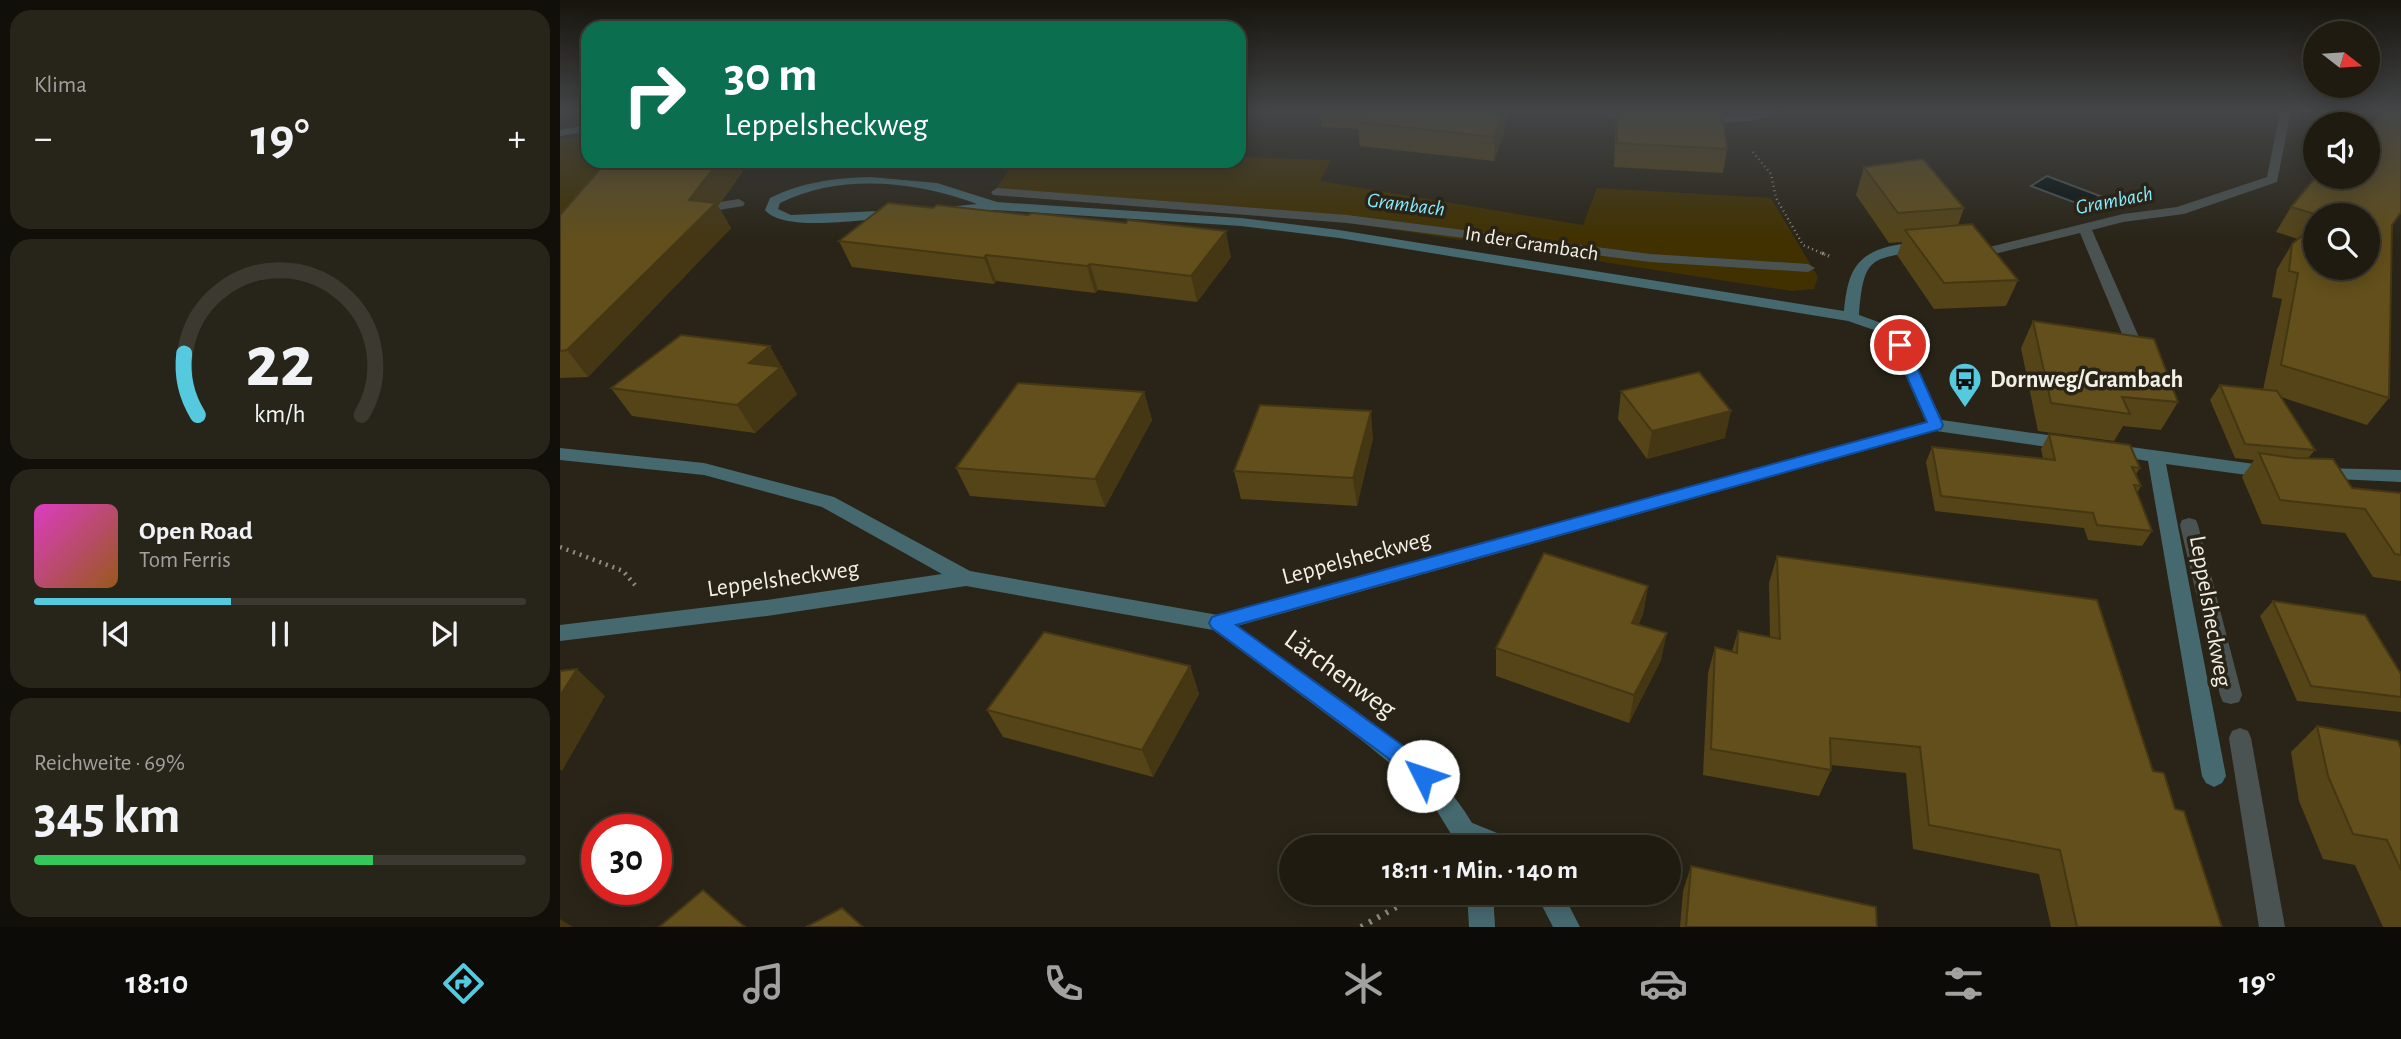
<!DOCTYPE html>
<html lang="de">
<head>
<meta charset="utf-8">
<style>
	body { margin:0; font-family:"Alegreya Sans",sans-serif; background:#27241a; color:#f1f3f6; height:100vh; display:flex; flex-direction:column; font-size:26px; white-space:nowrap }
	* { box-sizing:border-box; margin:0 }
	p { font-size:23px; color:#a1a19f }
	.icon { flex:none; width:38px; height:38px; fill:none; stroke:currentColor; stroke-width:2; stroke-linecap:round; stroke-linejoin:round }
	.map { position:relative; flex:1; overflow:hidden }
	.sheet { display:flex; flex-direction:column; gap:10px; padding:10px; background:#110f09; width:560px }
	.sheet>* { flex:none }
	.hud { position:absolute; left:21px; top:21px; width:665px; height:147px; border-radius:21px; box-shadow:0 4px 18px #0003,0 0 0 2px #3c3931; background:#0b6e4f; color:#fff; overflow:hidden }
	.needle { width:46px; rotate:107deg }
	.tools { position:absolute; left:1743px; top:21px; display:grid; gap:14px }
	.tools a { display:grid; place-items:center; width:77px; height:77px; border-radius:50%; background:#1f1b11; box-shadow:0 4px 18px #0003,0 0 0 2px #3c3931; font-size:35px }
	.speed { position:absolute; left:21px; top:814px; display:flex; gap:14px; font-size:35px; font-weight:700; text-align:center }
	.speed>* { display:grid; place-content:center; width:91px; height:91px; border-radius:50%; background:#1f1b11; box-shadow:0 4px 18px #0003,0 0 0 2px #3c3931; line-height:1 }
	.speed .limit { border:10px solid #d22; background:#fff; color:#111 }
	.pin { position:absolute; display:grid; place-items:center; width:60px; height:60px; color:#fff; margin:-30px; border:4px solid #fff; border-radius:50%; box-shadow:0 2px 7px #0007 }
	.me { position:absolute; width:77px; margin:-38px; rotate:311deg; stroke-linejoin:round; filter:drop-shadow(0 0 5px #0008) }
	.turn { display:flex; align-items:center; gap:24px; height:147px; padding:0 28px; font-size:32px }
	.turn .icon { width:91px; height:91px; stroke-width:2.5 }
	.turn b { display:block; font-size:49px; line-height:60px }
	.big { font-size:52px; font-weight:700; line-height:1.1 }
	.sheet .tile { flex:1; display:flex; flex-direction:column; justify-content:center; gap:10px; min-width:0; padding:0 24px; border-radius:21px; background:#27241a }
	.sheet .dial { align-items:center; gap:0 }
	.dial svg { height:182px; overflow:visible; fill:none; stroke:#3c3931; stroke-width:7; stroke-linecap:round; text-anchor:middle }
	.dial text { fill:#f1f3f6; stroke:none }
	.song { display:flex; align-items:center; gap:21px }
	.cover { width:84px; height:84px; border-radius:10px; background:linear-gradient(135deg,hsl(310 70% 55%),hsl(30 70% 35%)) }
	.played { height:7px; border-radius:4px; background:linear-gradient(90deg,#55cadf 40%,#3c3931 40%) }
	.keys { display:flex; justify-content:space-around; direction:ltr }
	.heat { display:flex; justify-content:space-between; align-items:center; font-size:38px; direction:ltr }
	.charge { height:10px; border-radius:5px; background:linear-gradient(90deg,#34c759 69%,#3c3931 0) }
	.trip { position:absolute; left:719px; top:835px; width:402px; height:70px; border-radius:35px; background:#1f1b11; box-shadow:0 4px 18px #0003,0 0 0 2px #3c3931; font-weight:700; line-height:70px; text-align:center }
	.tabs { display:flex; height:112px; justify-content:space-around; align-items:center; background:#0c0b07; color:#a1a19f }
	.tabs .icon { width:49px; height:49px }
	.tabs .on { color:#55cadf }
	.tabs b { font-size:32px; color:#f1f3f6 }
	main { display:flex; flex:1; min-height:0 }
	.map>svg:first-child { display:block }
	.green { fill:#413100 }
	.water { fill:#041012; stroke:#4b5352; stroke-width:2 }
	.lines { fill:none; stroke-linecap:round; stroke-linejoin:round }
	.stream { fill:#4b5352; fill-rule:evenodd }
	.path-far3 { stroke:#8f8b80; stroke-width:2.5; stroke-dasharray:1 3.5; stroke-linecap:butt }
	.path-far2 { stroke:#8f8b80; stroke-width:3.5; stroke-dasharray:2 4.5; stroke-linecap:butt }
	.path-far1 { stroke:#8f8b80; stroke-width:4.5; stroke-dasharray:2 5; stroke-linecap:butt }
	.path { stroke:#8f8b80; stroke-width:6; stroke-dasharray:2.5 7; stroke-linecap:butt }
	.lane { fill:#466970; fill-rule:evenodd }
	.street { fill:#466970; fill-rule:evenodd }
	.wall { fill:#544417; fill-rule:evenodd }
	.shaded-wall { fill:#453713 }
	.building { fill:#624f1b; stroke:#453713; stroke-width:2 }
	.route { fill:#1a73e8; stroke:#114b97; stroke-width:2 }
	.labels { text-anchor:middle; stroke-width:7; stroke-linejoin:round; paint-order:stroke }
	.far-water-label { font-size:21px; font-style:italic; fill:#87ebff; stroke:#292417 }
	.far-street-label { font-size:21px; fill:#f2efe6; stroke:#292417 }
	.poi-label { font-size:24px; font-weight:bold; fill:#f2efe6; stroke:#292417; text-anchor:start }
	.street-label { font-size:24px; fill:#f2efe6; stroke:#292417 }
	.near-street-label { font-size:28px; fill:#f2efe6; stroke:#292417 }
</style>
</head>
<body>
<main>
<section class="sheet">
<div class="tile"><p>Klima</p>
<div class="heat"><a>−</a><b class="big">19°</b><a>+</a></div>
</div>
<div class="tile dial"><svg viewBox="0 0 100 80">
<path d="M14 69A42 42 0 1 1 86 69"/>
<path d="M14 69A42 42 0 0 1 8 42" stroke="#55cadf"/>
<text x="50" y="56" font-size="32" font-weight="700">22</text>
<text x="50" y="72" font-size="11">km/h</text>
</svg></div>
<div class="tile">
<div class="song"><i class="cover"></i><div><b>Open Road</b><p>Tom Ferris</p></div></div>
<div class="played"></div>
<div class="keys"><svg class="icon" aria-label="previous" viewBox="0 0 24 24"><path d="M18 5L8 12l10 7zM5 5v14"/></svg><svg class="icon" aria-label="pause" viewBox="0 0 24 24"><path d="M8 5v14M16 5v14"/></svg><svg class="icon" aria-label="next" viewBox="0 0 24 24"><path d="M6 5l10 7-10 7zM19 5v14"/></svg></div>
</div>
<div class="tile"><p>Reichweite · 69%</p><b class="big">345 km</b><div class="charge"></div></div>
</section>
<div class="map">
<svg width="1841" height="927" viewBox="0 0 1841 927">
	<rect width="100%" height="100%" fill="#292417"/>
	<g class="green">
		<path d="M 28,136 L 28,161 L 75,161 L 34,206 L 0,214 L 0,139 Z"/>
		<path d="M 679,157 L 771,160 L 760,181 L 1023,225 L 1037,188 L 1211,198 L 1258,277 L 1254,289 L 1232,291 L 777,221 L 433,194 L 454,161 L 679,161 Z"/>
	</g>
	<path class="water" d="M 1487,176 L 1540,196 L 1524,206 L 1471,186 Z"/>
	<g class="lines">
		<g class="stream">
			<path d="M 1720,111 L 1731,111 L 1717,182 L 1624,214 L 1563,222 L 1532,230 L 1588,358 L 1585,361 L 1580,363 L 1572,358 L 1520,233 L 1414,259 L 1407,255 L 1409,252 L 1563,214 L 1617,207 L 1707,177 Z"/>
			<path d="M 437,188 L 787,215 L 1090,254 L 1248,264 L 1255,268 L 1248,272 L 1090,262 L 787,223 L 433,195 L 431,192 Z"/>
			<path d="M 179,199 L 185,203 L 183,206 L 134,214 L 128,210 L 134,206 Z"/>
			<path d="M 1629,518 L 1636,520 L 1638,525 L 1682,695 L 1679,702 L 1671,704 L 1663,702 L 1660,695 L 1620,525 L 1622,520 Z"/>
			<path d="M 1680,728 L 1688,731 L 1691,738 L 1725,927 L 1699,927 L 1669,738 L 1672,731 Z"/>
		</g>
		<path class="path-far3" d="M 1193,152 L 1211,174 L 1216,198 L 1243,245 L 1266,255"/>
		<path class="path-far2" d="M 1262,253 L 1269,256"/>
		<path class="path-far1" d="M 0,547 L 63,571 L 75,585"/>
		<path class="path" d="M 801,927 L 863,892"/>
		<g class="lane">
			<path d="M 905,820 L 952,839 L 955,847 L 913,847 L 896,840 L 893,832 L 896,824 Z"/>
			<path d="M 975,892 L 1002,892 L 1020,927 L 993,927 Z"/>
		</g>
		<g class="street">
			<path d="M 1016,111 C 1035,111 1068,106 1085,117 L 1079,120 L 1021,114 Z"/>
			<path d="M 1198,111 L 1227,111 C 1215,119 1148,128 1136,120 L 1142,117 Z"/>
			<path d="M 28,125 L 28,131 L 0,136 L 0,130 Z"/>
			<path d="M 310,177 L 377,183 L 437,202 L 681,218 L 779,230 L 1284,311 C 1288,269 1297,251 1342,244 C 1351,243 1361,240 1368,246 L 1366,249 C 1312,261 1304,252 1299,315 L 1324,324 L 1345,342 L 1382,420 L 1508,438 L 1517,444 L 1508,450 L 1376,431 L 677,626 C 711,650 745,674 779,698 C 835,739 896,780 924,847 L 899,847 L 877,811 L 843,774 L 804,742 L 653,630 L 406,586 L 207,616 L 0,641 L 0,625 L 207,600 L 382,574 L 262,507 L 144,475 L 0,460 L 0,448 L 144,463 L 274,497 L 410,571 L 658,615 L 1366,422 L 1333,347 L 1314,330 L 1288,321 L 779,238 L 681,226 L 435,210 L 391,214 L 385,210 L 386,207 L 417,204 C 356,181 280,173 220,203 L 218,209 L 231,215 L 340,210 L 340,216 L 335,217 C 306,219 223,233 205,210 L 210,198 C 242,182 275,178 310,177 Z"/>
			<path d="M 1549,444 L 1709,466 L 1718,472 L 1709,478 L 1606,464 L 1666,776 L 1662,783 L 1654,787 L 1646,783 L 1642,776 L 1588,461 L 1543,454 L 1540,450 L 1543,446 Z"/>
			<path d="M 1761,468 L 1841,470 L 1841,482 L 1755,478 L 1752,474 L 1755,470 Z"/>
			<path d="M 907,892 L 933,892 L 935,927 L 909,927 Z"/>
		</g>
	</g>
	<g class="wall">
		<path d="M 760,111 L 951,111 L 934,161 L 800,146 L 798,129 L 762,127 Z"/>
		<path d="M 1056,111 L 1162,111 L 1167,149 L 1163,173 L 1054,167 Z"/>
		<path d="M 47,161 L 190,161 L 158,206 L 171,228 L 28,377 L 0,378 L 0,215 Z"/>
		<path d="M 1304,167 L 1404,208 L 1398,225 L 1458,280 L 1446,306 L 1374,309 L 1337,255 L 1342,242 L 1329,243 L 1296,195 Z"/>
		<path d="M 1731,207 L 1841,213 L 1832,226 L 1829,398 L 1807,425 L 1721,397 L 1755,450 L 1748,458 L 1792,488 L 1841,493 L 1841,581 L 1813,577 L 1785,533 L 1702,524 L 1682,477 L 1694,460 L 1675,458 L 1650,400 L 1660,385 L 1703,390 L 1722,299 L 1712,297 L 1717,269 L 1732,244 L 1738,239 L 1716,232 ZM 1755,215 L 1808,215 L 1755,268 Z"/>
		<path d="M 279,241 L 671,257 L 637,302 L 538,290 L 535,293 L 436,281 L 434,284 L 292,267 Z"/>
		<path d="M 1473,321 L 1618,402 L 1601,430 L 1563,426 L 1554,441 L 1478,431 L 1461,348 Z"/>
		<path d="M 226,373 L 225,374 L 237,394 L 195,433 L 72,416 L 51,388 Z"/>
		<path d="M 1061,391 L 1165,438 L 1087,459 L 1058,419 Z"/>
		<path d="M 584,392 L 592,420 L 545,507 L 410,496 L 396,468 Z"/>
		<path d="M 1489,434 L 1580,468 L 1576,474 L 1581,486 L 1577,493 L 1592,531 L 1582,546 L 1528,540 L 1524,528 L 1375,511 L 1366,462 L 1372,447 L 1483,458 L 1481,449 Z"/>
		<path d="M 813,438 L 797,506 L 681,499 L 674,471 Z"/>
		<path d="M 1217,556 L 1593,771 L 1615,809 L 1662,927 L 1491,927 L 1479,874 L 1353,849 L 1346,773 L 1271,765 L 1271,770 L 1259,796 L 1143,775 L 1148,673 L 1155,647 L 1172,651 L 1178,631 L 1210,637 L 1209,583 Z"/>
		<path d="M 1088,586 L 1083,614 L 1078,625 L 1101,660 L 1069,723 L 936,676 L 936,648 Z"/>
		<path d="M 1713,601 L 1841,674 L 1841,712 L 1737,701 L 1700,616 Z"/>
		<path d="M 630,666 L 639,694 L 593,777 L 443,737 L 427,710 Z"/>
		<path d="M 1757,726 L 1841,748 L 1841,927 L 1823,927 L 1795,865 L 1763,859 L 1739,801 L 1731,752 Z"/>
		<path d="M 1131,866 L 1317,927 L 1120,927 L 1123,891 Z"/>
	</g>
	<g class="shaded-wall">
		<path d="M 943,111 L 951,111 L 934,161 L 934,137 Z"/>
		<path d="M 159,161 L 190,161 L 158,206 L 171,228 L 28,377 L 7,350 L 129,200 Z"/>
		<path d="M 666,231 L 671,257 L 637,302 L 631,276 Z"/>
		<path d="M 426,255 L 436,281 L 434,284 L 424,258 Z"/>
		<path d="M 530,264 L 538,290 L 535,293 L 527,266 Z"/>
		<path d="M 210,346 L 237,394 L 195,433 L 177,405 L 189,363 Z"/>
		<path d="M 584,392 L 592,420 L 545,507 L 535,479 Z"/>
		<path d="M 811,411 L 813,438 L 797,506 L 793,478 Z"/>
		<path d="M 1171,411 L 1165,438 L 1087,459 L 1092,431 Z"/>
		<path d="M 1088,586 L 1083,614 L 1068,651 L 1072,623 Z"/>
		<path d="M 1107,633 L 1101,660 L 1069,723 L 1074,695 Z"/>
		<path d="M 630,666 L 639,694 L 593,777 L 582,750 Z"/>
		<path d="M 17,669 L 45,696 L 2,771 L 0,769 L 0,696 Z"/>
		<path d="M 0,919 L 13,927 L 0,927 Z"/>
	</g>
	<g class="building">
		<path d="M 805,111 L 943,111 L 934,137 L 798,122 Z"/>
		<path d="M 1057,111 L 1162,111 L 1167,149 L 1057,143 Z"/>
		<path d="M 1823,111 L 1841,111 L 1841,212 L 1832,225 L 1829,398 L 1721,365 L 1738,273 L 1729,271 L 1732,244 L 1755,225 L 1755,268 L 1808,268 L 1808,215 L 1758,215 L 1731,207 L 1756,177 L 1808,177 L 1808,130 Z"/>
		<path d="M 1363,159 L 1404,208 L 1338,213 L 1304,167 Z"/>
		<path d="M 47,161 L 159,161 L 129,200 L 156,203 L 7,350 L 0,351 L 0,215 Z"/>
		<path d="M 328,203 L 373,208 L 377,205 L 468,215 L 472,213 L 566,223 L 568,220 L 666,231 L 631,276 L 530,264 L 527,266 L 426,255 L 424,258 L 279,241 Z"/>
		<path d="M 1412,224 L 1458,280 L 1384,283 L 1345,230 Z"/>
		<path d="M 1473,321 L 1594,339 L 1618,402 L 1562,397 L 1570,414 L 1491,403 Z"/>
		<path d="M 121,335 L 210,346 L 189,363 L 221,367 L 177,405 L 51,388 Z"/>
		<path d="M 1139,372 L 1171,411 L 1092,431 L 1061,391 Z"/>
		<path d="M 458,383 L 584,392 L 535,479 L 396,468 Z"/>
		<path d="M 1660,385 L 1717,391 L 1755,450 L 1685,444 Z"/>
		<path d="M 700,405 L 811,411 L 793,478 L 674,471 Z"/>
		<path d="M 1489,434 L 1570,445 L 1580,468 L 1572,467 L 1581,486 L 1574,485 L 1592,531 L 1537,525 L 1533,513 L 1381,496 L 1372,447 L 1495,460 Z"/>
		<path d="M 1699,453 L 1734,458 L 1773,459 L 1792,488 L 1841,493 L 1841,555 L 1835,554 L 1805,509 L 1720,500 Z"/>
		<path d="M 984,553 L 1088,586 L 1072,623 L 1107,633 L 1074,695 L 936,648 Z"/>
		<path d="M 1217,556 L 1537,600 L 1593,771 L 1604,773 L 1615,809 L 1624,811 L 1662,927 L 1517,927 L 1500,850 L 1369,825 L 1360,747 L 1270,738 L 1271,770 L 1151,749 L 1155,647 L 1177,653 L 1178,631 L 1220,639 Z"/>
		<path d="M 1713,601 L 1805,615 L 1841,674 L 1841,697 L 1751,686 Z"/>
		<path d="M 484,632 L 630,666 L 582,750 L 427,710 Z"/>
		<path d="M 17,669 L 0,696 L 0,671 Z"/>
		<path d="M 1757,726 L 1838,741 L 1841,748 L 1841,870 L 1827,840 L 1793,834 L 1768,776 Z"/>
		<path d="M 1131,866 L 1316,907 L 1317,927 L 1126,927 Z"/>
		<path d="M 143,890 L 185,927 L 99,927 Z"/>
		<path d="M 282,908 L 303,927 L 246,927 Z"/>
	</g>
	<linearGradient id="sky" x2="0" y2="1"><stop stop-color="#17140d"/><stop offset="0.46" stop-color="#434547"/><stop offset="1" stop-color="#434547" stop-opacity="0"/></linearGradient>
	<rect width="1841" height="241" fill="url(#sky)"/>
	<path class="route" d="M 1340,341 L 1347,345 L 1383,425 L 1381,429 L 676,625 L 842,745 L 870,769 L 874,776 L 870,783 L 863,786 L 855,783 L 828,758 L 652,628 L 649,623 L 652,617 L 658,615 L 1367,422 L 1333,345 Z"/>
	<defs>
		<symbol id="bus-pin" viewBox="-11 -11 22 30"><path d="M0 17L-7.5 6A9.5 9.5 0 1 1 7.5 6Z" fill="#55cadf" stroke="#292417"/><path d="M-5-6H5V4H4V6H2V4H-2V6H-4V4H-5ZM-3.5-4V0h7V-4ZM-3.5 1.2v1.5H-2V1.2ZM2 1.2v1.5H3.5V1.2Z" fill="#111"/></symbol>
	</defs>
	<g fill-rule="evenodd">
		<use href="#bus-pin" x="1386" y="360" width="38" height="52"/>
	</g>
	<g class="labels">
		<g class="far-water-label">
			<text transform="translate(1554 200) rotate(-11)" y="7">Grambach</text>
			<text transform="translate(846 204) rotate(7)" y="7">Grambach</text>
		</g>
		<g class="far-street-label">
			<text transform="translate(972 243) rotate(9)" y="7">In der Grambach</text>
		</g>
		<g class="poi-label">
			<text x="1430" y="387">Dornweg/Grambach</text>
		</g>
		<g class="street-label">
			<text transform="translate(796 557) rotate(-15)" y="8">Leppelsheckweg</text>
			<text transform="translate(223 578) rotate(-8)" y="8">Leppelsheckweg</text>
			<text transform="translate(1651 611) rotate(80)" y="8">Leppelsheckweg</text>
		</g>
		<g class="near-street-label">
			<text transform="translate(781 673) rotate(36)" y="10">Lärchenweg</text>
		</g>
	</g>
</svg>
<div class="tools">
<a><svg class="needle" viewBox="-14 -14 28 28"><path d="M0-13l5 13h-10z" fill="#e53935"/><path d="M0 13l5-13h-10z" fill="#a1a19f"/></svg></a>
<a><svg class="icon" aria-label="sound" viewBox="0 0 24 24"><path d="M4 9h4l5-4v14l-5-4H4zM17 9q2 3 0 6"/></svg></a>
<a><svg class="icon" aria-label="search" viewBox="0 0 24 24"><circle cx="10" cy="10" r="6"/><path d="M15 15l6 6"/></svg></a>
</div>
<div class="speed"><div class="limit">30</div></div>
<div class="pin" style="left:1340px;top:345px;background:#d93025"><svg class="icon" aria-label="arrive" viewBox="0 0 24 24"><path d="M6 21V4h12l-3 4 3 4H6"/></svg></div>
<svg class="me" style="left:863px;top:776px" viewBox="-20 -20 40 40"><circle r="19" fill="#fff"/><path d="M0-13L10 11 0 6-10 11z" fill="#1a73e8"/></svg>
<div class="trip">18:11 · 1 Min. · 140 m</div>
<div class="hud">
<div class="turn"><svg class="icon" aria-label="right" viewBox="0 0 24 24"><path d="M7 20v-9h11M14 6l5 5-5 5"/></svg><div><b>30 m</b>Leppelsheckweg</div></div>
</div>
</div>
</main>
<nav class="tabs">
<b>18:10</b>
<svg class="icon on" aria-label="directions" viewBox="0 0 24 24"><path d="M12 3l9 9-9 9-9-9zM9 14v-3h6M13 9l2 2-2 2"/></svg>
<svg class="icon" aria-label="music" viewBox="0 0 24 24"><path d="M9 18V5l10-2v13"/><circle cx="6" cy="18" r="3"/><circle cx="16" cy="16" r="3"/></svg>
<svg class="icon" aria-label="phone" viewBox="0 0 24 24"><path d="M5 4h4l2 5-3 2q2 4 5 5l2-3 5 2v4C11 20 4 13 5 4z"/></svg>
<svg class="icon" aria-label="climate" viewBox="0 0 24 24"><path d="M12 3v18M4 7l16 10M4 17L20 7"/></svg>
<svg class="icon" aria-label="car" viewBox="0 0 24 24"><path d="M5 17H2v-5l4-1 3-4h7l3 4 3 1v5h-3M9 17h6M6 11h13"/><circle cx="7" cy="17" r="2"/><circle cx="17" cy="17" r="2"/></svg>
<svg class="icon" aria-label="filters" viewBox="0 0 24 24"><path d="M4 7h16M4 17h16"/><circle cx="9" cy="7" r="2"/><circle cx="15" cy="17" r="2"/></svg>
<b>19°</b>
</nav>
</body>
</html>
